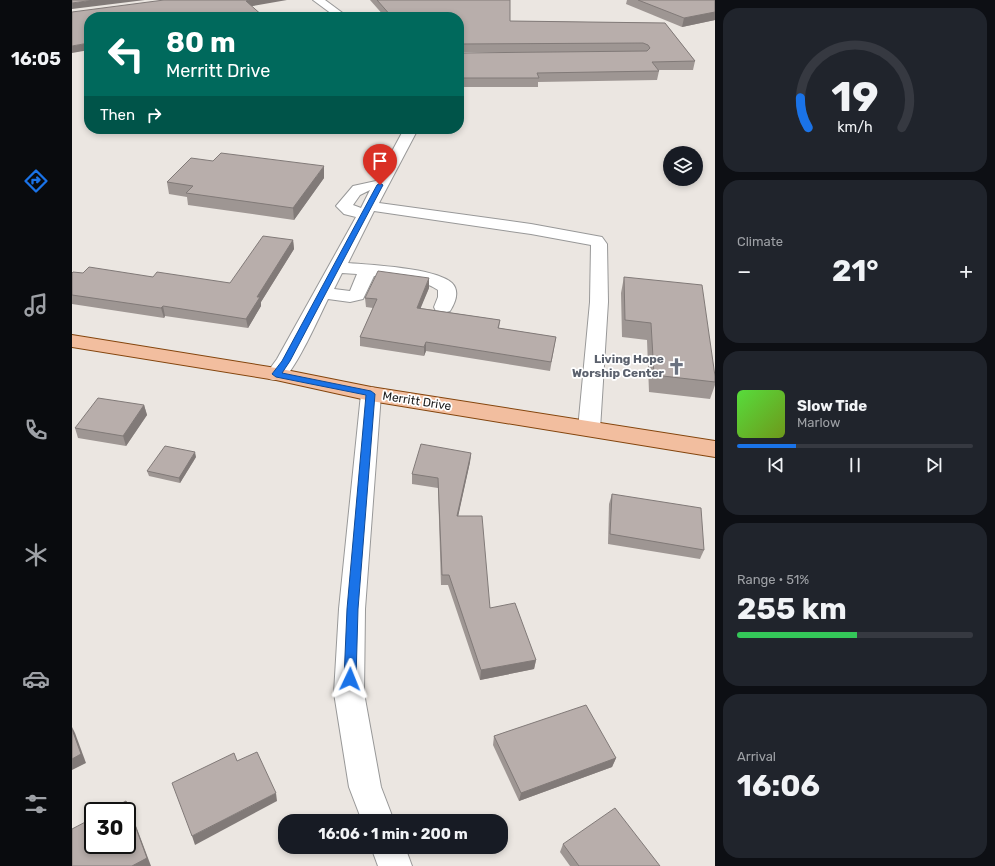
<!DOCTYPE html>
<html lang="en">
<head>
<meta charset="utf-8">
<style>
	body { margin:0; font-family:Rubik,sans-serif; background:#20242c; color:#f1f3f6; height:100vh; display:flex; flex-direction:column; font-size:15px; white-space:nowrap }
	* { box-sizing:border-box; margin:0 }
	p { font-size:13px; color:#9ea1a6 }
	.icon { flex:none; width:22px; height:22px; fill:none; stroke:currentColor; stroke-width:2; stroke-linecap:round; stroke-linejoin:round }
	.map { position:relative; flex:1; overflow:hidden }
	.panel { display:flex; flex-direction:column; gap:8px; padding:8px; background:#0d0f14; width:280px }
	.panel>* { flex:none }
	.top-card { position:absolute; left:12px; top:12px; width:380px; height:122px; border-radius:16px; box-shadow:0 2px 6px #0003; background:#00695c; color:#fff; overflow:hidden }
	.buttons { position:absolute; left:591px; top:146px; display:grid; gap:8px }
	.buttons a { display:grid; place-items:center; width:40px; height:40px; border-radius:50%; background:#171b24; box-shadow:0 2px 6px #0003; font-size:20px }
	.speed { position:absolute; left:12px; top:802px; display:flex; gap:8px; font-size:20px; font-weight:700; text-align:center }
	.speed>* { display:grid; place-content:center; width:52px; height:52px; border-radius:50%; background:#171b24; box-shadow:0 2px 6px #0003; line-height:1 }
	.speed .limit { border:2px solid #111; border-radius:6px; background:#fff; color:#111 }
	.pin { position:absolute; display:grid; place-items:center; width:34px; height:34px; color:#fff; margin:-41px -17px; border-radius:50% 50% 50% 0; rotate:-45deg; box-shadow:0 0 4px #0007 }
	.pin .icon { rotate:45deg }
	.me { position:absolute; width:44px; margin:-22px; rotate:2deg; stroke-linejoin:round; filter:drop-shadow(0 0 3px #0008) }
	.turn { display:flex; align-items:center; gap:14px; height:84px; padding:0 16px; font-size:18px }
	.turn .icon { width:52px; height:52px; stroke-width:2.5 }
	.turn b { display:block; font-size:28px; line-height:34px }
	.then { display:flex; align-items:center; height:38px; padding:0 16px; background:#0003; gap:8px; font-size:15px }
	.big { font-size:30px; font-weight:700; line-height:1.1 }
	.panel .card { flex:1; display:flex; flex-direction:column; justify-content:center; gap:6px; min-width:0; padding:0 14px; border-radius:16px; background:#20242c }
	.panel .dial { align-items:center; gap:0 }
	.dial svg { height:104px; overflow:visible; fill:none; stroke:#363941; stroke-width:7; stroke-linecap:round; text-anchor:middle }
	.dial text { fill:#f1f3f6; stroke:none }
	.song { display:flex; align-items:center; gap:12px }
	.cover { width:48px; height:48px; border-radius:6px; background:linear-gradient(135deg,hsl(110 70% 55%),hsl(80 70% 35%)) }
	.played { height:4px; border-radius:2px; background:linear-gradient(90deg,#1a73e8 25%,#363941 25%) }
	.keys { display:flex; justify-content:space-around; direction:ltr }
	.heat { display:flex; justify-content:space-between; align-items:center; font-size:22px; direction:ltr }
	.charge { height:6px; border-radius:3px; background:linear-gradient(90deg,#34c759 51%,#363941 0) }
	.trip { position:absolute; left:206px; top:814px; width:230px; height:40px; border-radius:16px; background:#171b24; box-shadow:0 2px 6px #0003; font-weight:700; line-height:40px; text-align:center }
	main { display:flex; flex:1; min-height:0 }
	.tabs { display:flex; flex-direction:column; width:72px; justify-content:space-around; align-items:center; background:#090b0e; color:#9ea1a6 }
	.tabs .icon { width:28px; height:28px }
	.tabs .current { color:#1a73e8 }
	.tabs b { font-size:18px; color:#f1f3f6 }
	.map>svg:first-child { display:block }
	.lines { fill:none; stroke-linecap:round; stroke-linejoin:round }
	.minor-casing { stroke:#989898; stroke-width:2 }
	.major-casing { stroke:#84450d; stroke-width:2 }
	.minor { fill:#fff; fill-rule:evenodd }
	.major { fill:#f2be9f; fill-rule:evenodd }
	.wall { fill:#9e9693 }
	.shaded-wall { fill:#817a78 }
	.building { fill:#b8aeab; stroke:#817a78 }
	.route { fill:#1a73e8; stroke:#114b97 }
	.labels { text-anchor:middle; stroke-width:3.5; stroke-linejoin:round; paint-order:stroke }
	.worship-label { font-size:12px; font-weight:bold; fill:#5b616d; stroke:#fff; text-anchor:end }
	.street-label { font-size:12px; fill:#1b1b1b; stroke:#fff }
</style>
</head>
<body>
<main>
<nav class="tabs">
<b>16:05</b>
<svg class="icon current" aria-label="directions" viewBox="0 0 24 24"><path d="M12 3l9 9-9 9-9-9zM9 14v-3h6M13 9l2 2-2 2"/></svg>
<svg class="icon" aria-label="music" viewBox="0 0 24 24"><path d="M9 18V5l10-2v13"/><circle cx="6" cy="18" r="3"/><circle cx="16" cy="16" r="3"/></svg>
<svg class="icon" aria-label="phone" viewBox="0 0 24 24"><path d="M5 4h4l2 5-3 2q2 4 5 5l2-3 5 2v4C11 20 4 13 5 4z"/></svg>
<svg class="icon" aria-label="climate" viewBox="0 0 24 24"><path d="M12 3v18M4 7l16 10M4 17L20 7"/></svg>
<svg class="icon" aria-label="car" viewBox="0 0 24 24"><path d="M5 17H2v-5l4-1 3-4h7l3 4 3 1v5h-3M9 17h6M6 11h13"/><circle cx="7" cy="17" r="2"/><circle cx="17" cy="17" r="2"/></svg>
<svg class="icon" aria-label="filters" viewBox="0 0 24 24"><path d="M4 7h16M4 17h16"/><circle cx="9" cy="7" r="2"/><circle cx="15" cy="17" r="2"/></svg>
</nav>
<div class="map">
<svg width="643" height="866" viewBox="0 0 643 866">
	<rect width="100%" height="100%" fill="#ebe6e1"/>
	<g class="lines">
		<defs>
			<g id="minor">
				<path d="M 241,0 L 253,0 L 276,17 L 264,17 Z"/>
				<path d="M 332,129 L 346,129 L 307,203 L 459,224 L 530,237 L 535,244 L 536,302 L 528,429 L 525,434 L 517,436 L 509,434 L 506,429 L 518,302 L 519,245 L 459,234 L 302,211 L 276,263 C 299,265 364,268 380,283 C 388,291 383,303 378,311 L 371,313 L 364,311 L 362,307 L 366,297 L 366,290 C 349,278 323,278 302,276 L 291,299 L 278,302 L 256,299 C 247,317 225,367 212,378 C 207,381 202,380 197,379 L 194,374 L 205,359 L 284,217 L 272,214 L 264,206 L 281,186 L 304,181 ZM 298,190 L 289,208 L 281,205 L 288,195 ZM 270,273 L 285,274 L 278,291 L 262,289 Z"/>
				<path d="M 299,387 L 306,389 L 309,394 L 293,609 L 292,693 L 309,787 L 322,821 L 290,821 L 277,787 L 262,693 L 267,609 L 289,394 L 292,389 Z"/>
				<path d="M 299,847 L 333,847 L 340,866 L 306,866 Z"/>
			</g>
			<path id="major" d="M 0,335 L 204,368 L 299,387 L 643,441 L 643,457 L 299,401 L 204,380 L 0,347 Z"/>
		</defs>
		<use href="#minor" class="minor-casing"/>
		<use href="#major" class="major-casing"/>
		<use href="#minor" class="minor"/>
		<use href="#major" class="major"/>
	</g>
	<g class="wall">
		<path d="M 298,0 L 438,0 L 438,21 L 593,23 L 623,61 L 621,70 L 586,70 L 587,71 L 585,80 L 466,82 L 466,87 L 387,87 L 387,53 L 533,52 L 387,52 L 387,17 L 313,17 Z"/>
		<path d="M 555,0 L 643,0 L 643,20 L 610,27 L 554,4 Z"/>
		<path d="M 252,178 L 222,220 L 116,205 L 115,197 L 97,194 L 95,182 Z"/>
		<path d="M 221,240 L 222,249 L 189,302 L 189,306 L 176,328 L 93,316 L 92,318 L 0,304 L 0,273 L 81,277 L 158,283 Z"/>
		<path d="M 552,277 L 643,376 L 643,385 L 638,399 L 577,392 L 575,340 L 550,337 L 549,293 Z"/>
		<path d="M 357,288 L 348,308 L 428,320 L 427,328 L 484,337 L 478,371 L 354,351 L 352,356 L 288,346 L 288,337 L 301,308 L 294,307 L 293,298 Z"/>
		<path d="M 72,405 L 75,415 L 54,446 L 6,438 L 3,428 Z"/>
		<path d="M 399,453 L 398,462 L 386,516 L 418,608 L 464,660 L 462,669 L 408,680 L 376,585 L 369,585 L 366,488 L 340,484 L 340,474 Z"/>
		<path d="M 124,457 L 108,483 L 77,476 L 75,471 Z"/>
		<path d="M 540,494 L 632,550 L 628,559 L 536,544 L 537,504 Z"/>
		<path d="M 422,736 L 544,758 L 540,767 L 447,801 L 421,745 Z"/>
		<path d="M 491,844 L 588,866 L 498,866 L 488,852 Z"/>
	</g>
	<g class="shaded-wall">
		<path d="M 22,0 L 73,0 L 0,9 L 0,3 Z"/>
		<path d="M 177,0 L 215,0 L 175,7 L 174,1 Z"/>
		<path d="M 643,12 L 643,20 L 610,27 L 612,18 Z"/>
		<path d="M 17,43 L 17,50 L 0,53 L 0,46 Z"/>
		<path d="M 252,166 L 252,178 L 222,220 L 221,208 Z"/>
		<path d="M 221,240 L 222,249 L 189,302 L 189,306 L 176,328 L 174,319 L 185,297 Z"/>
		<path d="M 357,278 L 357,288 L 345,317 L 345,308 Z"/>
		<path d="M 91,306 L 93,316 L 92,318 L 89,308 Z"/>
		<path d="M 354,342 L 354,351 L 352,356 L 352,347 Z"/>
		<path d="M 72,405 L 75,415 L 54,446 L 51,436 Z"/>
		<path d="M 123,452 L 124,457 L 108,483 L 107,478 Z"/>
		<path d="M 399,453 L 398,462 L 384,526 L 385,516 Z"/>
		<path d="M 464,660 L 462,669 L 408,680 L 409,670 Z"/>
		<path d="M 0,727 L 3,733 L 14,763 L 0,770 Z"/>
		<path d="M 544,758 L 540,767 L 447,801 L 449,793 Z"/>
		<path d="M 204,793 L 205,801 L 123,845 L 120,836 Z"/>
		<path d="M 54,801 L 58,810 L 79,866 L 60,866 Z"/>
	</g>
	<g class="building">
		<path d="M 0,0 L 22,0 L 0,3 Z"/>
		<path d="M 92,0 L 177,0 L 174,1 L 192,17 L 17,17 L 17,43 L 0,46 L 0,12 Z"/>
		<path d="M 305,0 L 438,0 L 438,21 L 593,23 L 623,61 L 580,62 L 587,71 L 465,73 L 467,78 L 387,78 L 387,53 L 575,51 L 578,48 L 576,45 L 571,43 L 387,44 L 387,46 L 387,17 L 320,17 Z"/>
		<path d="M 566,0 L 643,0 L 643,12 L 612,18 Z"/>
		<path d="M 149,153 L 252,166 L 221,208 L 114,193 L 121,186 L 95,182 L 119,158 L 141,161 Z"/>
		<path d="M 191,236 L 221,240 L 185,297 L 188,297 L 174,319 L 91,306 L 89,308 L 0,295 L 0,273 L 1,272 L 11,273 L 17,267 L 81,277 L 85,272 L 158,283 Z"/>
		<path d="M 306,271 L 357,278 L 345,308 L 428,320 L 426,328 L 484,337 L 479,362 L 354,342 L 352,347 L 288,337 L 305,299 L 293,298 Z"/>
		<path d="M 552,277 L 630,285 L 643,376 L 643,382 L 582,375 L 579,323 L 553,320 Z"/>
		<path d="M 26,398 L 72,405 L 51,436 L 3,428 Z"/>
		<path d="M 349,444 L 399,453 L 385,516 L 410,516 L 418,608 L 443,603 L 464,660 L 409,670 L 377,575 L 370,575 L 366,478 L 340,474 Z"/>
		<path d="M 93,446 L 123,452 L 107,478 L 75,471 Z"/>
		<path d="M 540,494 L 629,508 L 632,550 L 538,534 Z"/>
		<path d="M 514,705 L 544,758 L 449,793 L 422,736 Z"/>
		<path d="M 0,729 L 9,754 L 0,759 Z"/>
		<path d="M 185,752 L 204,793 L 120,836 L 100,783 L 162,753 L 165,761 Z"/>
		<path d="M 54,801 L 75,858 L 60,866 L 0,866 L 0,829 L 21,818 L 21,845 L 55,845 L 55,811 L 35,811 Z"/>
		<path d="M 543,808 L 588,866 L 507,866 L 491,844 Z"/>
	</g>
	<path class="route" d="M 308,183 L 311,185 L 218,361 L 210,373 L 299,391 L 303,394 L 286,609 L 284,679 L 282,683 L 278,684 L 273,683 L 272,679 L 275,609 L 294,395 L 204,377 L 200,374 L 210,361 L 305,185 Z"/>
	<defs>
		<symbol id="church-bare" viewBox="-9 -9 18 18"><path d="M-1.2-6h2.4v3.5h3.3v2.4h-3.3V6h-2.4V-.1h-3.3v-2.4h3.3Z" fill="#6b7280" stroke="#fff" stroke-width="2.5" paint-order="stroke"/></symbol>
	</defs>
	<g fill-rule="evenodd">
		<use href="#church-bare" x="592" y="354" width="25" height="25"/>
	</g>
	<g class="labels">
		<g class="worship-label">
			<text x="592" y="363">Living Hope<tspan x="592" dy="14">Worship Center</tspan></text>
		</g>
		<g class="street-label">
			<text transform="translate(345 401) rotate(9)" y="4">Merritt Drive</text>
		</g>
	</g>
</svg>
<div class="buttons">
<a><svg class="icon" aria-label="layers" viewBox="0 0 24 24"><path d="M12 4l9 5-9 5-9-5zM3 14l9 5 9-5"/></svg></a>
</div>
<div class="speed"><div class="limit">30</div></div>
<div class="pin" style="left:308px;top:185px;background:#d93025"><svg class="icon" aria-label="arrive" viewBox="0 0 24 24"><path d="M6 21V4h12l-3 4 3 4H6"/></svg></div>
<svg class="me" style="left:278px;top:679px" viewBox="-20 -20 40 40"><path d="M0-17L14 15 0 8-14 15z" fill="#1a73e8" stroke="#fff" stroke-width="4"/></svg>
<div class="trip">16:06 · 1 min · 200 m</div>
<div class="top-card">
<div class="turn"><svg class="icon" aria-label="left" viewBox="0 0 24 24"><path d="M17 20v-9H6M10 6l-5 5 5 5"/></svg><div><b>80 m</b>Merritt Drive</div></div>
<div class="then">Then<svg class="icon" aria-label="right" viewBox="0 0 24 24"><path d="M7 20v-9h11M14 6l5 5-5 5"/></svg></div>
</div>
</div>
<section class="panel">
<div class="card dial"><svg viewBox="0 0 100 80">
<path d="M14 69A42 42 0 1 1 86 69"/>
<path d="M14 69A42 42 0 0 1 8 46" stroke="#1a73e8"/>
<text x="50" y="56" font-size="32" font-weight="700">19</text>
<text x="50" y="72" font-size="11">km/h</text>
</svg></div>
<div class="card"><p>Climate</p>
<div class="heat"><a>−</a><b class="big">21°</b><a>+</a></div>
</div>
<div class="card">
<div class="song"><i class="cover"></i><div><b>Slow Tide</b><p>Marlow</p></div></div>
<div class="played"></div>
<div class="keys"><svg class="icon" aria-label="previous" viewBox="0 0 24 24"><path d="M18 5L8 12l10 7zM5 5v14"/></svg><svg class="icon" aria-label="pause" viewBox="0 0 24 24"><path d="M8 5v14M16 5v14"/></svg><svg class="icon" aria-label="next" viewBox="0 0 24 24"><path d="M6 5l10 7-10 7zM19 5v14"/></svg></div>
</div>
<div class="card"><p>Range · 51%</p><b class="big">255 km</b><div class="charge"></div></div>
<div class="card"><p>Arrival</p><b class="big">16:06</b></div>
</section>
</main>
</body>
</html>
